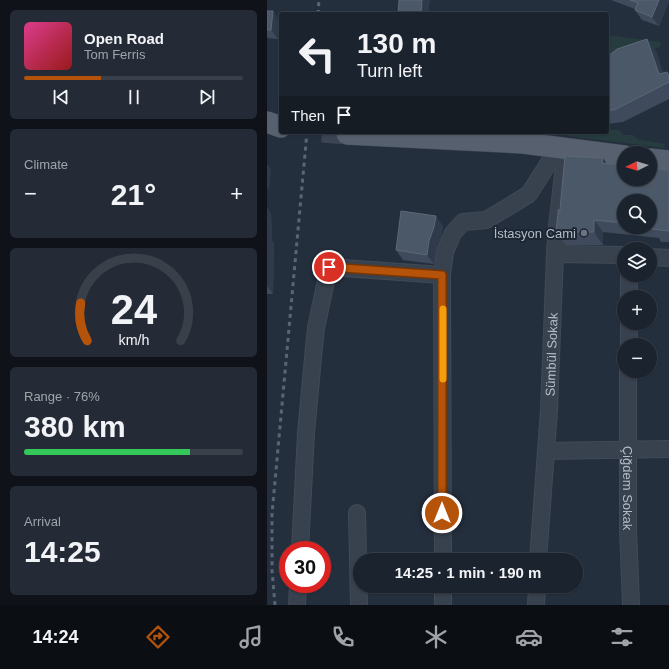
<!DOCTYPE html>
<html lang="en">
<head>
<meta charset="utf-8">
<style>
	body { margin:0; font-family:Helvetica,sans-serif; background:#242b36; color:#f1f3f6; height:100vh; display:flex; flex-direction:column; font-size:15px; white-space:nowrap }
	* { box-sizing:border-box; margin:0 }
	p { font-size:13px; color:#a0a4aa }
	.icon { flex:none; width:22px; height:22px; fill:none; stroke:currentColor; stroke-width:2; stroke-linecap:round; stroke-linejoin:round }
	.map { position:relative; flex:1; overflow:hidden }
	.side { display:flex; flex-direction:column; gap:10px; padding:10px; background:#0f1319; width:267px }
	.side>* { flex:none }
	.banner { position:absolute; left:12px; top:12px; width:330px; height:122px; border-radius:4px; box-shadow:0 1px 3px #0004,0 0 0 1px #39404a; background:#1b232e; color:#f1f3f6; overflow:hidden }
	.needle { width:26px; rotate:265deg }
	.buttons { position:absolute; left:350px; top:146px; display:grid; gap:8px }
	.buttons a { display:grid; place-items:center; width:40px; height:40px; border-radius:50%; background:#1b232e; box-shadow:0 1px 3px #0004,0 0 0 1px #39404a; font-size:20px }
	.speed { position:absolute; left:12px; top:541px; display:flex; gap:8px; font-size:20px; font-weight:700; text-align:center }
	.speed>* { display:grid; place-content:center; width:52px; height:52px; border-radius:50%; background:#1b232e; box-shadow:0 1px 3px #0004,0 0 0 1px #39404a; line-height:1 }
	.speed .limit { border:6px solid #d22; background:#fff; color:#111 }
	.pin { position:absolute; display:grid; place-items:center; width:34px; height:34px; color:#fff; margin:-17px; border:2px solid #fff; border-radius:50%; box-shadow:0 1px 4px #0007 }
	.me { position:absolute; width:44px; margin:-22px; rotate:0deg; stroke-linejoin:round; filter:drop-shadow(0 0 3px #0008) }
	.turn { display:flex; align-items:center; gap:14px; height:84px; padding:0 12px; font-size:18px }
	.turn .icon { width:52px; height:52px; stroke-width:2.5 }
	.turn b { display:block; font-size:28px; line-height:34px }
	.then { display:flex; align-items:center; height:38px; padding:0 12px; background:#0003; gap:8px; font-size:15px }
	.big { font-size:30px; font-weight:700; line-height:1.1 }
	.side .tile { flex:1; display:flex; flex-direction:column; justify-content:center; gap:6px; min-width:0; padding:0 14px; border-radius:6px; background:#242b36 }
	.side .dial { align-items:center; gap:0 }
	.dial svg { height:104px; overflow:visible; fill:none; stroke:#39404a; stroke-width:7; stroke-linecap:round; text-anchor:middle }
	.dial text { fill:#f1f3f6; stroke:none }
	.song { display:flex; align-items:center; gap:12px }
	.cover { width:48px; height:48px; border-radius:6px; background:linear-gradient(135deg,hsl(330 70% 55%),hsl(0 70% 35%)) }
	.played { height:4px; border-radius:2px; background:linear-gradient(90deg,#b45309 35%,#39404a 35%) }
	.keys { display:flex; justify-content:space-around; direction:ltr }
	.heat { display:flex; justify-content:space-between; align-items:center; font-size:22px; direction:ltr }
	.charge { height:6px; border-radius:3px; background:linear-gradient(90deg,#34c759 76%,#39404a 0) }
	.trip { position:absolute; left:86px; top:553px; width:230px; height:40px; border-radius:20px; background:#1b232e; box-shadow:0 1px 3px #0004,0 0 0 1px #39404a; font-weight:700; line-height:40px; text-align:center }
	.dock { display:flex; height:64px; justify-content:space-around; align-items:center; background:#0b0e12; color:#a0a4aa }
	.dock .icon { width:28px; height:28px }
	.dock .on { color:#b45309 }
	.dock b { font-size:18px; color:#f1f3f6 }
	main { display:flex; flex:1; min-height:0 }
	.map>svg:first-child { display:block }
	.green { fill:#263c3f }
	.lines { fill:none; stroke-linecap:round; stroke-linejoin:round }
	.major-tunnel { stroke:#3a4453; stroke-width:21; stroke-dasharray:21 10; stroke-linecap:butt }
	.minor-casing { stroke:#414a57; stroke-width:18 }
	.major-casing { stroke:#414a57; stroke-width:22 }
	.minor { stroke:#38414e; stroke-width:16 }
	.major { stroke:#56606e; stroke-width:21 }
	.rail { stroke:#5a6575; stroke-width:3; stroke-dasharray:4 4; stroke-linecap:butt }
	.wall { fill:#3f4b5c; fill-rule:evenodd }
	.shaded-wall { fill:#2f3b4b }
	.building { fill:#4b5868; stroke:#5c6777 }
	.route-casing { stroke:#753606; stroke-width:10 }
	.route { stroke:#b45309; stroke-width:7 }
	.slow { stroke:#f59e0b; stroke-width:7 }
	.worship-dot { fill:#6b7280; stroke:#1d2633; stroke-width:1.5 }
	.labels { text-anchor:middle; stroke-width:4; stroke-linejoin:round; paint-order:stroke }
	.poi-label { font-size:13px; fill:#b4bcc9; stroke:#1d2633; text-anchor:end }
	.street-label { font-size:13px; fill:#b4bcc9; stroke:#1d2633 }
</style>
</head>
<body>
<main>
<section class="side">
<div class="tile">
<div class="song"><i class="cover"></i><div><b>Open Road</b><p>Tom Ferris</p></div></div>
<div class="played"></div>
<div class="keys"><svg class="icon" aria-label="previous" viewBox="0 0 24 24"><path d="M18 5L8 12l10 7zM5 5v14"/></svg><svg class="icon" aria-label="pause" viewBox="0 0 24 24"><path d="M8 5v14M16 5v14"/></svg><svg class="icon" aria-label="next" viewBox="0 0 24 24"><path d="M6 5l10 7-10 7zM19 5v14"/></svg></div>
</div>
<div class="tile"><p>Climate</p>
<div class="heat"><a>−</a><b class="big">21°</b><a>+</a></div>
</div>
<div class="tile dial"><svg viewBox="0 0 100 80">
<path d="M14 69A42 42 0 1 1 86 69"/>
<path d="M14 69A42 42 0 0 1 9 40" stroke="#b45309"/>
<text x="50" y="56" font-size="32" font-weight="700">24</text>
<text x="50" y="72" font-size="11">km/h</text>
</svg></div>
<div class="tile"><p>Range · 76%</p><b class="big">380 km</b><div class="charge"></div></div>
<div class="tile"><p>Arrival</p><b class="big">14:25</b></div>
</section>
<div class="map">
<svg width="402" height="605" viewBox="0 0 402 605">
	<rect width="100%" height="100%" fill="#242f3e"/>
	<g class="green">
		<path d="M 340,35 L 394,42 L 393,47 L 381,51 L 340,72 Z"/>
		<path d="M 340,130 L 352,130 L 357,135 L 366,135 L 370,139 L 398,144 L 397,148 L 301,136 L 302,132 L 340,132 Z"/>
	</g>
	<g class="lines">
		<path class="major-tunnel" d="M 55,132 L 80,134"/>
		<defs>
			<g id="minor">
				<path d="M 288,254 L 357,255"/>
				<path d="M 383,257 L 402,258"/>
				<path d="M 362,275 L 362,297"/>
				<path d="M 362,345 L 362,323"/>
				<path id="s1" d="M 361,371 L 361,528 L 364,605"/>
				<path d="M 279,451 L 402,449"/>
				<path d="M 90,513 L 92,605"/>
				<path d="M 33,550 L 39,433 L 47,347 L 49,328 L 62,267 L 175,275"/>
				<path d="M 176,560 L 175,275 L 178,252 L 186,233 L 196,222 L 219,220 L 246,204 L 262,194 L 283,161 L 289,147"/>
				<path id="s2" d="M 271,560 L 282,410 L 288,254 L 290,226 L 299,149"/>
				<path d="M 176,586 L 176,605"/>
				<path d="M 30,605 L 31,584"/>
				<path d="M 269,605 L 270,586"/>
			</g>
			<g id="major">
				<path d="M 0,122 L 14,127"/>
				<path d="M 80,134 L 256,143 L 357,156"/>
				<path d="M 383,159 L 402,161"/>
			</g>
		</defs>
		<use href="#minor" class="minor-casing"/>
		<use href="#major" class="major-casing"/>
		<use href="#minor" class="minor"/>
		<use href="#major" class="major"/>
		<g class="rail">
			<path d="M 51,14 L 52,0"/>
			<path d="M 8,605 L 5,570 L 5,514 L 40,132"/>
		</g>
	</g>
	<g class="wall">
		<path d="M 344,0 L 402,0 L 402,1 L 392,26 L 375,20 L 368,10 L 368,9 Z"/>
		<path d="M 0,11 L 12,20 L 11,39 L 0,38 Z"/>
		<path d="M 389,51 L 396,73 L 402,82 L 402,99 L 356,122 L 340,124 L 340,57 Z"/>
		<path d="M 336,158 L 339,163 L 402,170 L 402,242 L 394,242 L 392,238 L 336,232 L 336,245 L 299,245 L 298,244 L 289,231 L 293,210 ZM 357,201 L 383,201 L 383,227 L 357,227 Z"/>
		<path d="M 0,207 L 4,214 L 5,241 L 7,243 L 6,294 L 0,294 Z"/>
		<path d="M 176,226 L 174,237 L 169,251 L 167,264 L 136,260 L 129,250 Z"/>
	</g>
	<g class="shaded-wall">
		<path d="M 155,0 L 163,0 L 161,14 L 154,14 Z"/>
		<path d="M 392,0 L 402,0 L 392,26 L 385,17 Z"/>
		<path d="M 6,11 L 12,20 L 11,39 L 4,30 Z"/>
		<path d="M 380,39 L 389,51 L 400,84 L 392,74 Z"/>
		<path d="M 336,158 L 345,171 L 335,163 Z"/>
		<path d="M 0,164 L 4,169 L 2,190 L 0,187 Z"/>
		<path d="M 0,207 L 4,214 L 5,241 L 7,243 L 6,294 L 0,286 Z"/>
		<path d="M 169,216 L 176,226 L 174,237 L 169,251 L 167,264 L 160,255 L 162,241 Z"/>
		<path d="M 327,220 L 336,232 L 336,245 L 327,232 Z"/>
	</g>
	<g class="building">
		<path d="M 132,0 L 155,0 L 154,14 L 131,14 Z"/>
		<path d="M 363,0 L 392,0 L 385,17 L 368,10 L 371,3 Z"/>
		<path d="M 0,11 L 6,11 L 4,30 L 0,30 Z"/>
		<path d="M 380,39 L 392,74 L 400,72 L 402,75 L 402,82 L 347,110 L 340,110 L 340,57 L 350,49 Z"/>
		<path d="M 298,156 L 336,158 L 335,163 L 357,165 L 357,179 L 383,179 L 383,168 L 402,170 L 402,231 L 385,229 L 386,226 L 383,225 L 383,201 L 357,201 L 357,223 L 327,220 L 327,232 L 291,232 L 289,231 L 291,214 L 291,210 L 293,210 Z"/>
		<path d="M 134,211 L 169,216 L 167,227 L 162,241 L 160,255 L 129,250 Z"/>
	</g>
	<g class="lines">
		<defs>
			<path id="route" d="M 62,267 L 175,275 L 175,513"/>
		</defs>
		<use href="#route" class="route-casing"/>
		<use href="#route" class="route"/>
		<path class="slow" d="M 176,309 L 176,379"/>
	</g>
	<circle class="worship-dot" cx="317" cy="233" r="4"/>
	<g class="labels">
		<g class="poi-label">
			<text x="309" y="238">İstasyon Cami</text>
		</g>
		<g class="street-label">
			<text dy="5" stroke="none"><textPath href="#s2" startOffset="206">Sümbül Sokak</textPath></text>
			<text dy="5" stroke="none"><textPath href="#s1" startOffset="117">Çiğdem Sokak</textPath></text>
		</g>
	</g>
</svg>
<div class="buttons">
<a><svg class="needle" viewBox="-14 -14 28 28"><path d="M0-13l5 13h-10z" fill="#e53935"/><path d="M0 13l5-13h-10z" fill="#a0a4aa"/></svg></a>
<a><svg class="icon" aria-label="search" viewBox="0 0 24 24"><circle cx="10" cy="10" r="6"/><path d="M15 15l6 6"/></svg></a>
<a><svg class="icon" aria-label="layers" viewBox="0 0 24 24"><path d="M12 4l9 5-9 5-9-5zM3 14l9 5 9-5"/></svg></a>
<a>+</a>
<a>−</a>
</div>
<div class="speed"><div class="limit">30</div></div>
<div class="pin" style="left:62px;top:267px;background:#d93025"><svg class="icon" aria-label="arrive" viewBox="0 0 24 24"><path d="M6 21V4h12l-3 4 3 4H6"/></svg></div>
<svg class="me" style="left:175px;top:513px" viewBox="-20 -20 40 40"><circle r="17" fill="#b45309" stroke="#fff" stroke-width="3"/><path d="M0-11L8 9 0 5-8 9z" fill="#fff"/></svg>
<div class="trip">14:25 · 1 min · 190 m</div>
<div class="banner">
<div class="turn"><svg class="icon" aria-label="left" viewBox="0 0 24 24"><path d="M17 20v-9H6M10 6l-5 5 5 5"/></svg><div><b>130 m</b>Turn left</div></div>
<div class="then">Then<svg class="icon" aria-label="arrive" viewBox="0 0 24 24"><path d="M6 21V4h12l-3 4 3 4H6"/></svg></div>
</div>
</div>
</main>
<nav class="dock">
<b>14:24</b>
<svg class="icon on" aria-label="directions" viewBox="0 0 24 24"><path d="M12 3l9 9-9 9-9-9zM9 14v-3h6M13 9l2 2-2 2"/></svg>
<svg class="icon" aria-label="music" viewBox="0 0 24 24"><path d="M9 18V5l10-2v13"/><circle cx="6" cy="18" r="3"/><circle cx="16" cy="16" r="3"/></svg>
<svg class="icon" aria-label="phone" viewBox="0 0 24 24"><path d="M5 4h4l2 5-3 2q2 4 5 5l2-3 5 2v4C11 20 4 13 5 4z"/></svg>
<svg class="icon" aria-label="climate" viewBox="0 0 24 24"><path d="M12 3v18M4 7l16 10M4 17L20 7"/></svg>
<svg class="icon" aria-label="car" viewBox="0 0 24 24"><path d="M5 17H2v-5l4-1 3-4h7l3 4 3 1v5h-3M9 17h6M6 11h13"/><circle cx="7" cy="17" r="2"/><circle cx="17" cy="17" r="2"/></svg>
<svg class="icon" aria-label="filters" viewBox="0 0 24 24"><path d="M4 7h16M4 17h16"/><circle cx="9" cy="7" r="2"/><circle cx="15" cy="17" r="2"/></svg>
</nav>
</body>
</html>
